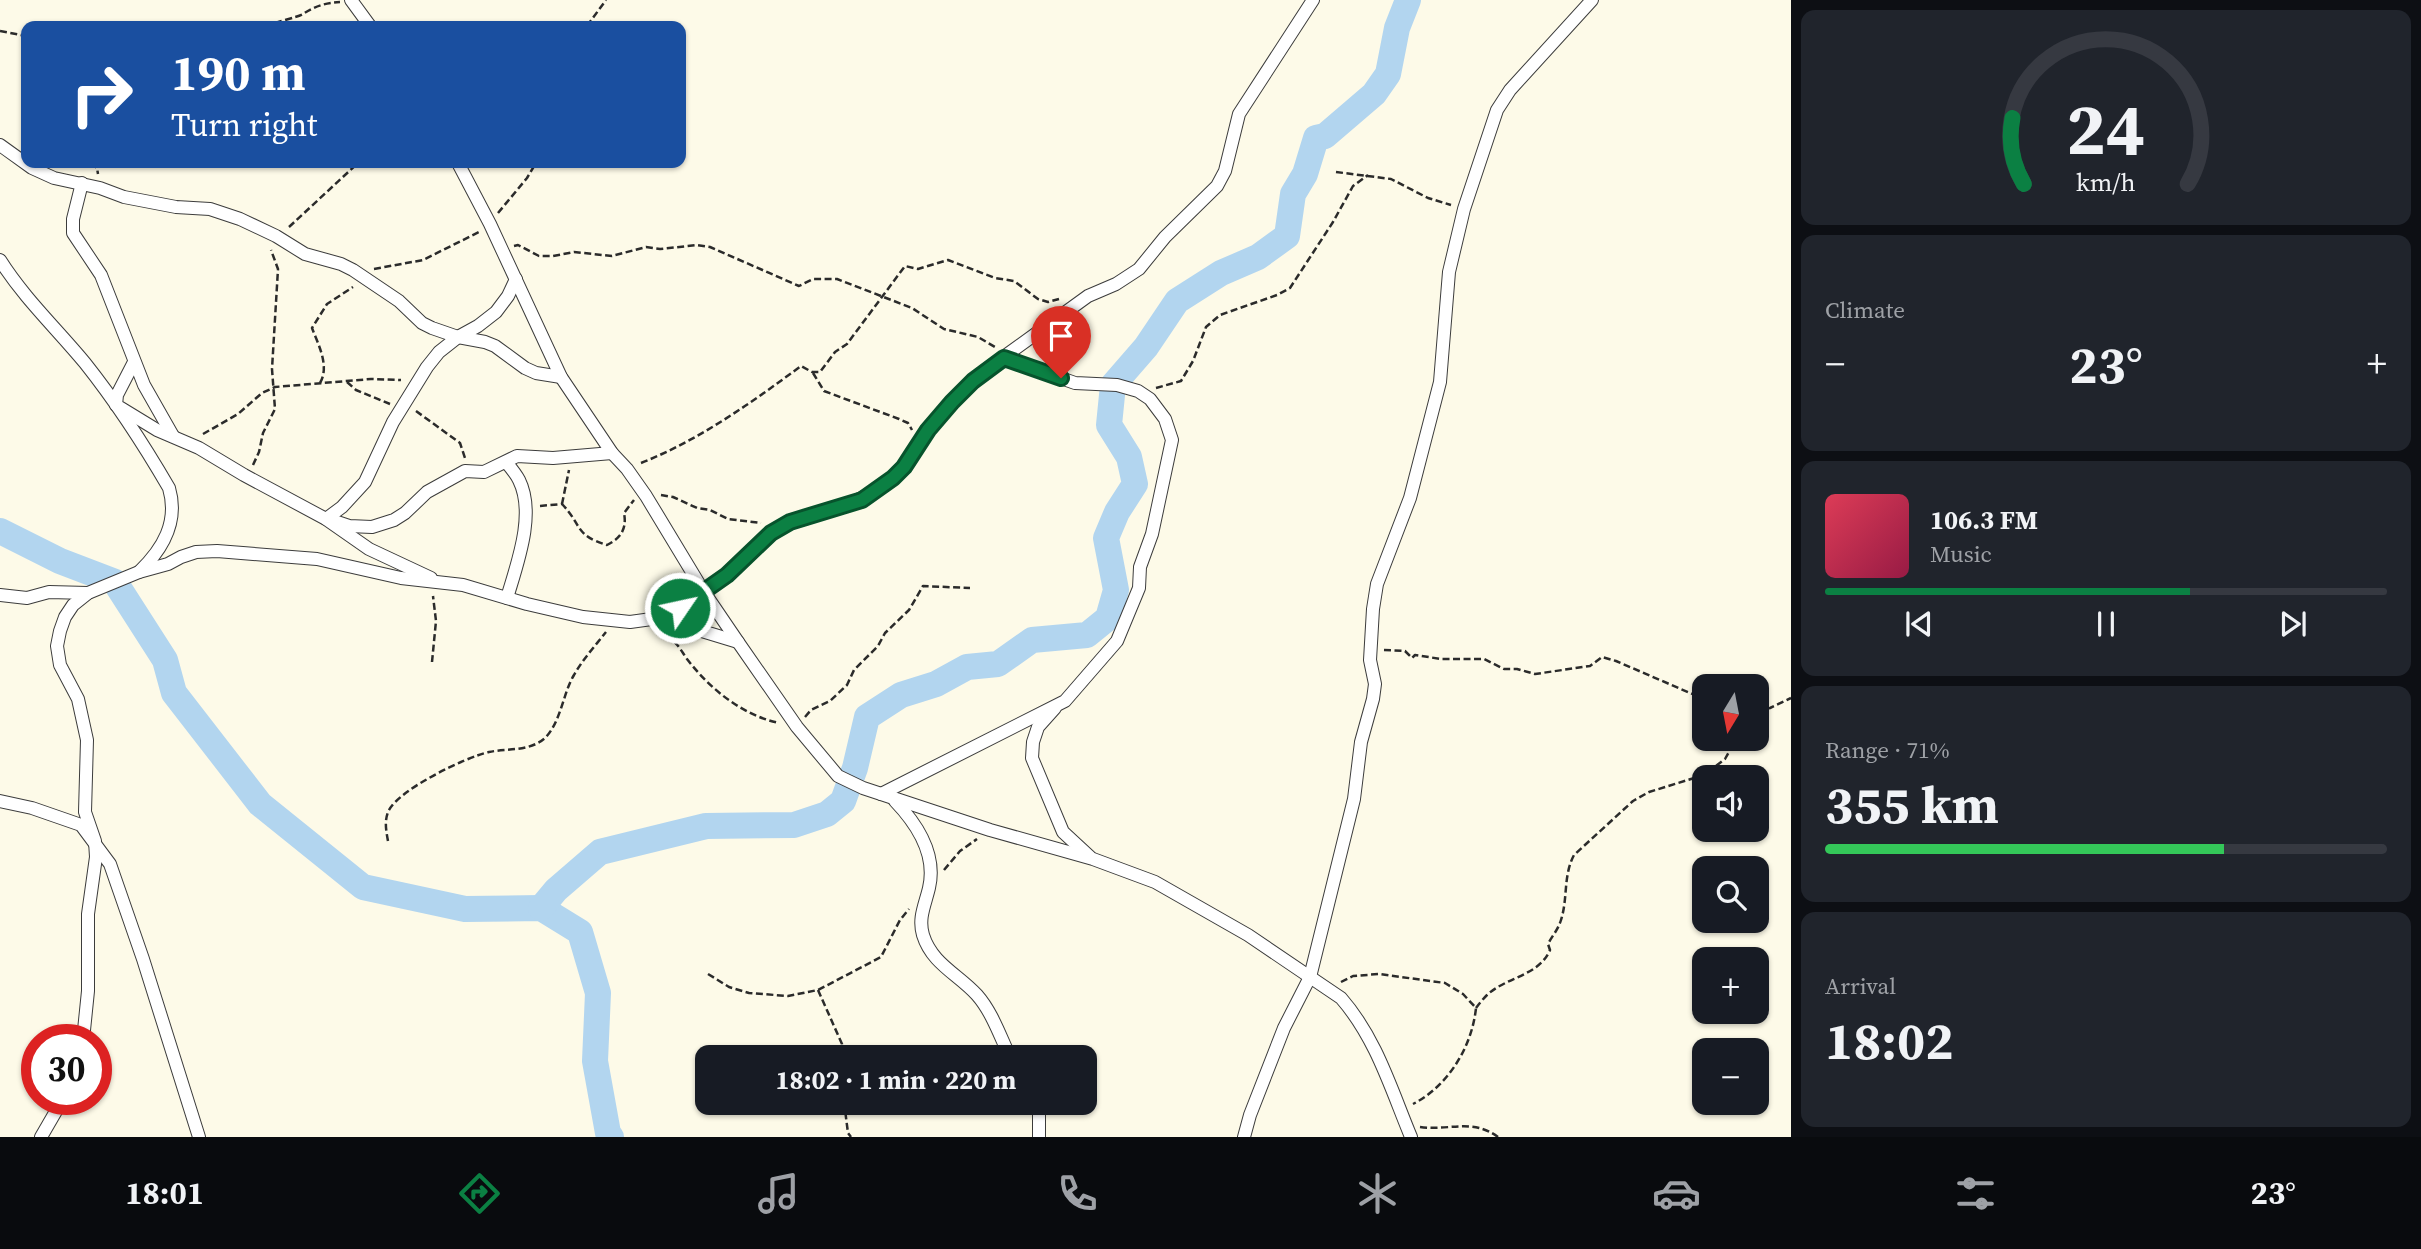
<!DOCTYPE html>
<html lang="en">
<head>
<meta charset="utf-8">
<style>
	body { margin:0; font-family:"Source Serif 4",serif; background:#20242c; color:#f1f3f6; height:100vh; display:flex; flex-direction:column; font-size:26px; white-space:nowrap }
	* { box-sizing:border-box; margin:0 }
	p { font-size:23px; color:#9ea1a6 }
	.icon { flex:none; width:38px; height:38px; fill:none; stroke:currentColor; stroke-width:2; stroke-linecap:round; stroke-linejoin:round }
	.map { position:relative; flex:1; overflow:hidden }
	.drawer { display:flex; flex-direction:column; gap:10px; padding:10px; background:#0d0f14; width:630px }
	.drawer>* { flex:none }
	.top-card { position:absolute; left:21px; top:21px; width:665px; height:147px; border-radius:14px; box-shadow:0 2px 5px #0004; background:#1a4fa0; color:#fff; overflow:hidden }
	.needle { width:46px; rotate:190deg }
	.buttons { position:absolute; left:1692px; top:674px; display:grid; gap:14px }
	.buttons a { display:grid; place-items:center; width:77px; height:77px; border-radius:14px; background:#171b24; box-shadow:0 2px 5px #0004; font-size:35px }
	.speed { position:absolute; left:21px; top:1024px; display:flex; gap:14px; font-size:35px; font-weight:700; text-align:center }
	.speed>* { display:grid; place-content:center; width:91px; height:91px; border-radius:50%; background:#171b24; box-shadow:0 2px 5px #0004; line-height:1 }
	.speed .limit { border:10px solid #d22; background:#fff; color:#111 }
	.pin { position:absolute; display:grid; place-items:center; width:60px; height:60px; color:#fff; margin:-72px -30px; border-radius:50% 50% 50% 0; rotate:-45deg; box-shadow:0 0 7px #0007 }
	.pin .icon { rotate:45deg }
	.me { position:absolute; width:77px; margin:-38px; rotate:56deg; stroke-linejoin:round; filter:drop-shadow(0 0 5px #0008) }
	.turn { display:flex; align-items:center; gap:24px; height:147px; padding:0 35px; font-size:32px }
	.turn .icon { width:91px; height:91px; stroke-width:2.5 }
	.turn b { display:block; font-size:49px; line-height:60px }
	.big { font-size:52px; font-weight:700; line-height:1.1 }
	.drawer .card { flex:1; display:flex; flex-direction:column; justify-content:center; gap:10px; min-width:0; padding:0 24px; border-radius:14px; background:#20242c }
	.drawer .dial { align-items:center; gap:0 }
	.dial svg { height:182px; overflow:visible; fill:none; stroke:#363941; stroke-width:7; stroke-linecap:round; text-anchor:middle }
	.dial text { fill:#f1f3f6; stroke:none }
	.song { display:flex; align-items:center; gap:21px }
	.cover { width:84px; height:84px; border-radius:10px; background:linear-gradient(135deg,hsl(350 70% 55%),hsl(340 70% 35%)) }
	.played { height:7px; border-radius:4px; background:linear-gradient(90deg,#0b8043 65%,#363941 65%) }
	.keys { display:flex; justify-content:space-around; direction:ltr }
	.heat { display:flex; justify-content:space-between; align-items:center; font-size:38px; direction:ltr }
	.charge { height:10px; border-radius:5px; background:linear-gradient(90deg,#34c759 71%,#363941 0) }
	.trip { position:absolute; left:695px; top:1045px; width:402px; height:70px; border-radius:14px; background:#171b24; box-shadow:0 2px 5px #0004; font-weight:700; line-height:70px; text-align:center }
	.tab-bar { display:flex; height:112px; justify-content:space-around; align-items:center; background:#090b0e; color:#9ea1a6 }
	.tab-bar .icon { width:49px; height:49px }
	.tab-bar .active { color:#0b8043 }
	.tab-bar b { font-size:32px; color:#f1f3f6 }
	main { display:flex; flex:1; min-height:0 }
	.map>svg:first-child { display:block }
	.lines { fill:none; stroke-linecap:round; stroke-linejoin:round }
	.river { stroke:#b2d5ef; stroke-width:26 }
	.street-casing { stroke:#3c3c3c; stroke-width:14 }
	.path { stroke:#2b2b2b; stroke-width:2.5; stroke-dasharray:7 3.5; stroke-linecap:butt }
	.street { stroke:#fff; stroke-width:12 }
	.route-casing { stroke:#07532c; stroke-width:18 }
	.route { stroke:#0b8043; stroke-width:12 }
</style>
</head>
<body>
<main>
<div class="map">
<svg width="1791" height="1137" viewBox="0 0 1791 1137">
	<rect width="100%" height="100%" fill="#fdfae8"/>
	<g class="lines">
		<g class="river">
			<path d="M 0,531 L 60,561 L 115,582 L 165,660 L 174,693 L 260,804 L 363,887 L 465,909 L 541,908 L 580,932 L 598,993 L 595,1061 L 608,1133 L 611,1137"/>
			<path d="M 541,908 L 556,890 L 600,852 L 706,826 L 794,825 L 827,814 L 843,801 L 855,768 L 867,717 L 901,695 L 936,684 L 967,667 L 998,664 L 1032,640 L 1087,635 L 1108,618 L 1116,590 L 1106,538 L 1117,512 L 1135,484 L 1129,457 L 1109,425 L 1113,385 L 1146,347 L 1177,301 L 1221,273 L 1258,257 L 1287,236 L 1293,194 L 1305,174 L 1316,138 L 1325,136 L 1374,94 L 1388,74 L 1397,28 L 1408,0"/>
		</g>
		<defs>
			<g id="street">
				<path d="M 351,0 L 370,26"/>
				<path d="M 0,145 L 32,168 L 54,178 L 100,188 L 124,197 L 176,207 L 210,209 L 240,219 L 276,236 L 305,254 L 341,264 L 353,270 L 399,301 L 422,323 L 432,328 L 458,337 L 485,342 L 495,346 L 525,368 L 536,373 L 561,377"/>
				<path d="M 458,163 L 490,224 L 561,377 L 612,453 L 627,469 L 646,496 L 704,592 L 738,642 L 797,727 L 838,776 L 863,788 L 990,830 L 1093,859 L 1155,882 L 1248,935 L 1341,998 C 1376,1038 1391,1089 1411,1137"/>
				<path d="M 82,183 L 73,219 L 73,233 L 101,275 L 144,385 L 173,436"/>
				<path d="M 0,260 C 24,298 56,328 85,363 C 116,402 144,445 169,488 C 179,522 163,549 139,572"/>
				<path d="M 134,362 L 117,395 L 116,405 L 157,430 L 199,448 L 244,475 L 326,519 L 369,549 L 431,578"/>
				<path d="M 506,462 C 511,468 516,474 519,480 C 536,514 517,564 507,598"/>
				<path d="M 326,519 L 342,507 L 365,482 L 393,422 L 427,367 L 439,352 L 458,337 L 478,326 L 496,312 L 508,296 L 516,279"/>
				<path d="M 337,522 L 349,526 L 372,527 L 394,520 L 405,513 L 427,492 L 465,471 L 484,472 L 517,456 L 553,458 L 612,453"/>
				<path d="M 0,595 L 27,598 L 49,592 L 88,593"/>
				<path d="M 659,618 L 738,642"/>
				<path d="M 1055,708 L 1038,727 L 1033,742 L 1032,758 L 1063,832 L 1090,857"/>
				<path d="M 881,794 L 1065,701 L 1117,641 L 1139,588 L 1140,567 L 1152,534 L 1172,440 L 1165,419 L 1150,399 L 1138,391 L 1117,385 L 1075,383 L 1004,358"/>
				<path d="M 0,801 L 32,808 L 81,825 L 110,864 L 143,959 L 199,1137"/>
				<path d="M 895,801 C 917,824 937,854 929,888 C 925,905 918,918 923,935 C 932,964 958,974 977,995 C 992,1012 1000,1036 1010,1057"/>
				<path d="M 83,1040 L 88,991 L 88,914 L 96,857 L 95,841 L 85,812 L 87,740 L 78,699 L 60,665 L 57,646 L 60,631 L 65,617 L 73,605 L 88,593 L 139,572 L 168,564 L 181,557 L 196,552 L 217,551 L 317,559 L 401,578 L 463,585 L 527,604 L 583,617 L 630,622 L 659,618 L 680,608 L 727,575 L 771,533 L 790,521 L 846,506 L 879,489 L 904,467 L 928,430 L 952,403 L 987,369 L 1088,296 L 1116,284 L 1139,269 L 1165,237 L 1217,186 L 1225,171 L 1239,114 L 1313,0"/>
				<path d="M 1039,1102 L 1039,1137"/>
				<path d="M 41,1137 L 63,1099"/>
				<path d="M 1244,1137 L 1250,1115 L 1284,1028 L 1310,977 L 1354,799 L 1361,742 L 1373,699 L 1375,684 L 1370,660 L 1373,609 L 1377,584 L 1410,498 L 1440,382 L 1449,272 L 1464,209 L 1497,110 L 1510,90 L 1592,0"/>
			</g>
		</defs>
		<use href="#street" class="street-casing"/>
		<g class="path">
			<path d="M 265,26 C 273,23 298,17 303,14 C 315,6 325,3 340,2"/>
			<path d="M 587,26 L 606,0"/>
			<path d="M 0,31 L 26,36"/>
			<path d="M 91,163 L 97,168 L 98,174"/>
			<path d="M 1336,172 L 1391,179 L 1428,198 L 1451,205"/>
			<path d="M 498,213 L 527,178 L 536,163"/>
			<path d="M 289,227 L 358,163"/>
			<path d="M 514,246 L 518,245 L 539,256 L 553,256 L 574,252 L 612,256 L 646,247 L 660,249 L 697,245 L 710,247 L 799,286 L 813,279 L 837,279 L 912,308 L 944,329 L 978,337 L 995,347"/>
			<path d="M 374,269 L 423,260 L 479,232"/>
			<path d="M 813,373 L 824,391 L 899,419 L 908,423 L 912,430"/>
			<path d="M 347,382 L 356,390 L 390,404"/>
			<path d="M 320,383 C 330,366 318,344 312,328 L 327,304 L 353,287"/>
			<path d="M 1156,388 L 1181,381 L 1193,361 L 1206,327 L 1220,315 L 1277,295 L 1290,288 L 1333,222 L 1353,186 L 1368,175"/>
			<path d="M 416,411 L 460,443 L 465,458"/>
			<path d="M 203,434 L 238,414 L 262,393 L 275,387 L 371,379 L 401,380"/>
			<path d="M 641,463 C 699,440 751,403 801,366 L 812,372 L 820,372 L 835,352 L 847,344 L 905,266 L 918,269 L 948,260 L 995,278 L 1014,281 L 1038,299 L 1048,302 L 1059,299"/>
			<path d="M 253,465 L 259,452 L 263,433 L 275,409 L 272,369 L 278,269 L 271,250"/>
			<path d="M 661,495 L 673,497 L 697,508 L 710,510 L 728,519 L 761,523"/>
			<path d="M 562,504 L 569,470"/>
			<path d="M 540,506 L 562,504 C 583,526 574,535 607,545 C 621,538 627,529 624,513 L 634,500"/>
			<path d="M 666,635 C 677,642 680,649 687,659 C 710,689 742,715 779,723"/>
			<path d="M 1384,650 L 1405,651 L 1412,658 L 1415,655 L 1441,659 L 1484,659 L 1504,669 L 1517,669 L 1535,674 L 1590,666 L 1602,657 L 1616,661 L 1704,699"/>
			<path d="M 432,662 L 436,621 L 433,596"/>
			<path d="M 1757,710 L 1770,708 L 1791,698"/>
			<path d="M 805,717 L 811,710 L 830,701 L 847,685 L 854,670 L 878,646 L 885,633 L 909,610 L 923,586 L 970,588"/>
			<path d="M 388,841 C 386,830 384,820 389,810 C 400,789 466,757 489,752 C 508,748 529,752 545,738 C 561,722 563,693 574,675 C 583,659 595,646 606,632"/>
			<path d="M 944,870 L 960,851 L 977,839"/>
			<path d="M 708,974 L 729,987 L 749,993 L 788,996 L 818,990 L 881,957 L 900,920 L 909,909"/>
			<path d="M 1341,982 L 1353,976 L 1379,974 L 1445,983 L 1463,994 L 1476,1008 C 1472,1047 1448,1086 1413,1104"/>
			<path d="M 818,990 L 842,1044 L 843,1057"/>
			<path d="M 1476,1008 C 1479,1004 1483,999 1487,995 C 1506,977 1539,976 1550,950 L 1548,944 C 1552,936 1558,930 1561,920 C 1568,898 1563,876 1574,855 L 1633,801 L 1649,792 L 1704,775 L 1725,759 L 1737,738"/>
			<path d="M 844,1102 L 848,1133 L 851,1137"/>
			<path d="M 1420,1127 C 1450,1131 1472,1118 1498,1137"/>
		</g>
		<use href="#street" class="street"/>
	</g>
	<g class="lines">
		<defs>
			<path id="route" d="M 680,608 L 727,575 L 771,533 L 790,522 L 862,500 L 893,478 L 904,467 L 928,430 L 952,402 L 973,381 L 1004,358 L 1061,378"/>
		</defs>
		<use href="#route" class="route-casing"/>
		<use href="#route" class="route"/>
	</g>
</svg>
<div class="buttons">
<a><svg class="needle" viewBox="-14 -14 28 28"><path d="M0-13l5 13h-10z" fill="#e53935"/><path d="M0 13l5-13h-10z" fill="#9ea1a6"/></svg></a>
<a><svg class="icon" aria-label="sound" viewBox="0 0 24 24"><path d="M4 9h4l5-4v14l-5-4H4zM17 9q2 3 0 6"/></svg></a>
<a><svg class="icon" aria-label="search" viewBox="0 0 24 24"><circle cx="10" cy="10" r="6"/><path d="M15 15l6 6"/></svg></a>
<a>+</a>
<a>−</a>
</div>
<div class="speed"><div class="limit">30</div></div>
<div class="pin" style="left:1061px;top:378px;background:#d93025"><svg class="icon" aria-label="arrive" viewBox="0 0 24 24"><path d="M6 21V4h12l-3 4 3 4H6"/></svg></div>
<svg class="me" style="left:680px;top:608px" viewBox="-20 -20 40 40"><circle r="17" fill="#0b8043" stroke="#fff" stroke-width="3"/><path d="M0-11L8 9 0 5-8 9z" fill="#fff"/></svg>
<div class="trip">18:02 · 1 min · 220 m</div>
<div class="top-card">
<div class="turn"><svg class="icon" aria-label="right" viewBox="0 0 24 24"><path d="M7 20v-9h11M14 6l5 5-5 5"/></svg><div><b>190 m</b>Turn right</div></div>
</div>
</div>
<section class="drawer">
<div class="card dial"><svg viewBox="0 0 100 80">
<path d="M14 69A42 42 0 1 1 86 69"/>
<path d="M14 69A42 42 0 0 1 9 40" stroke="#0b8043"/>
<text x="50" y="56" font-size="32" font-weight="700">24</text>
<text x="50" y="72" font-size="11">km/h</text>
</svg></div>
<div class="card"><p>Climate</p>
<div class="heat"><a>−</a><b class="big">23°</b><a>+</a></div>
</div>
<div class="card">
<div class="song"><i class="cover"></i><div><b>106.3 FM</b><p>Music</p></div></div>
<div class="played"></div>
<div class="keys"><svg class="icon" aria-label="previous" viewBox="0 0 24 24"><path d="M18 5L8 12l10 7zM5 5v14"/></svg><svg class="icon" aria-label="pause" viewBox="0 0 24 24"><path d="M8 5v14M16 5v14"/></svg><svg class="icon" aria-label="next" viewBox="0 0 24 24"><path d="M6 5l10 7-10 7zM19 5v14"/></svg></div>
</div>
<div class="card"><p>Range · 71%</p><b class="big">355 km</b><div class="charge"></div></div>
<div class="card"><p>Arrival</p><b class="big">18:02</b></div>
</section>
</main>
<nav class="tab-bar">
<b>18:01</b>
<svg class="icon active" aria-label="directions" viewBox="0 0 24 24"><path d="M12 3l9 9-9 9-9-9zM9 14v-3h6M13 9l2 2-2 2"/></svg>
<svg class="icon" aria-label="music" viewBox="0 0 24 24"><path d="M9 18V5l10-2v13"/><circle cx="6" cy="18" r="3"/><circle cx="16" cy="16" r="3"/></svg>
<svg class="icon" aria-label="phone" viewBox="0 0 24 24"><path d="M5 4h4l2 5-3 2q2 4 5 5l2-3 5 2v4C11 20 4 13 5 4z"/></svg>
<svg class="icon" aria-label="climate" viewBox="0 0 24 24"><path d="M12 3v18M4 7l16 10M4 17L20 7"/></svg>
<svg class="icon" aria-label="car" viewBox="0 0 24 24"><path d="M5 17H2v-5l4-1 3-4h7l3 4 3 1v5h-3M9 17h6M6 11h13"/><circle cx="7" cy="17" r="2"/><circle cx="17" cy="17" r="2"/></svg>
<svg class="icon" aria-label="filters" viewBox="0 0 24 24"><path d="M4 7h16M4 17h16"/><circle cx="9" cy="7" r="2"/><circle cx="15" cy="17" r="2"/></svg>
<b>23°</b>
</nav>
</body>
</html>
